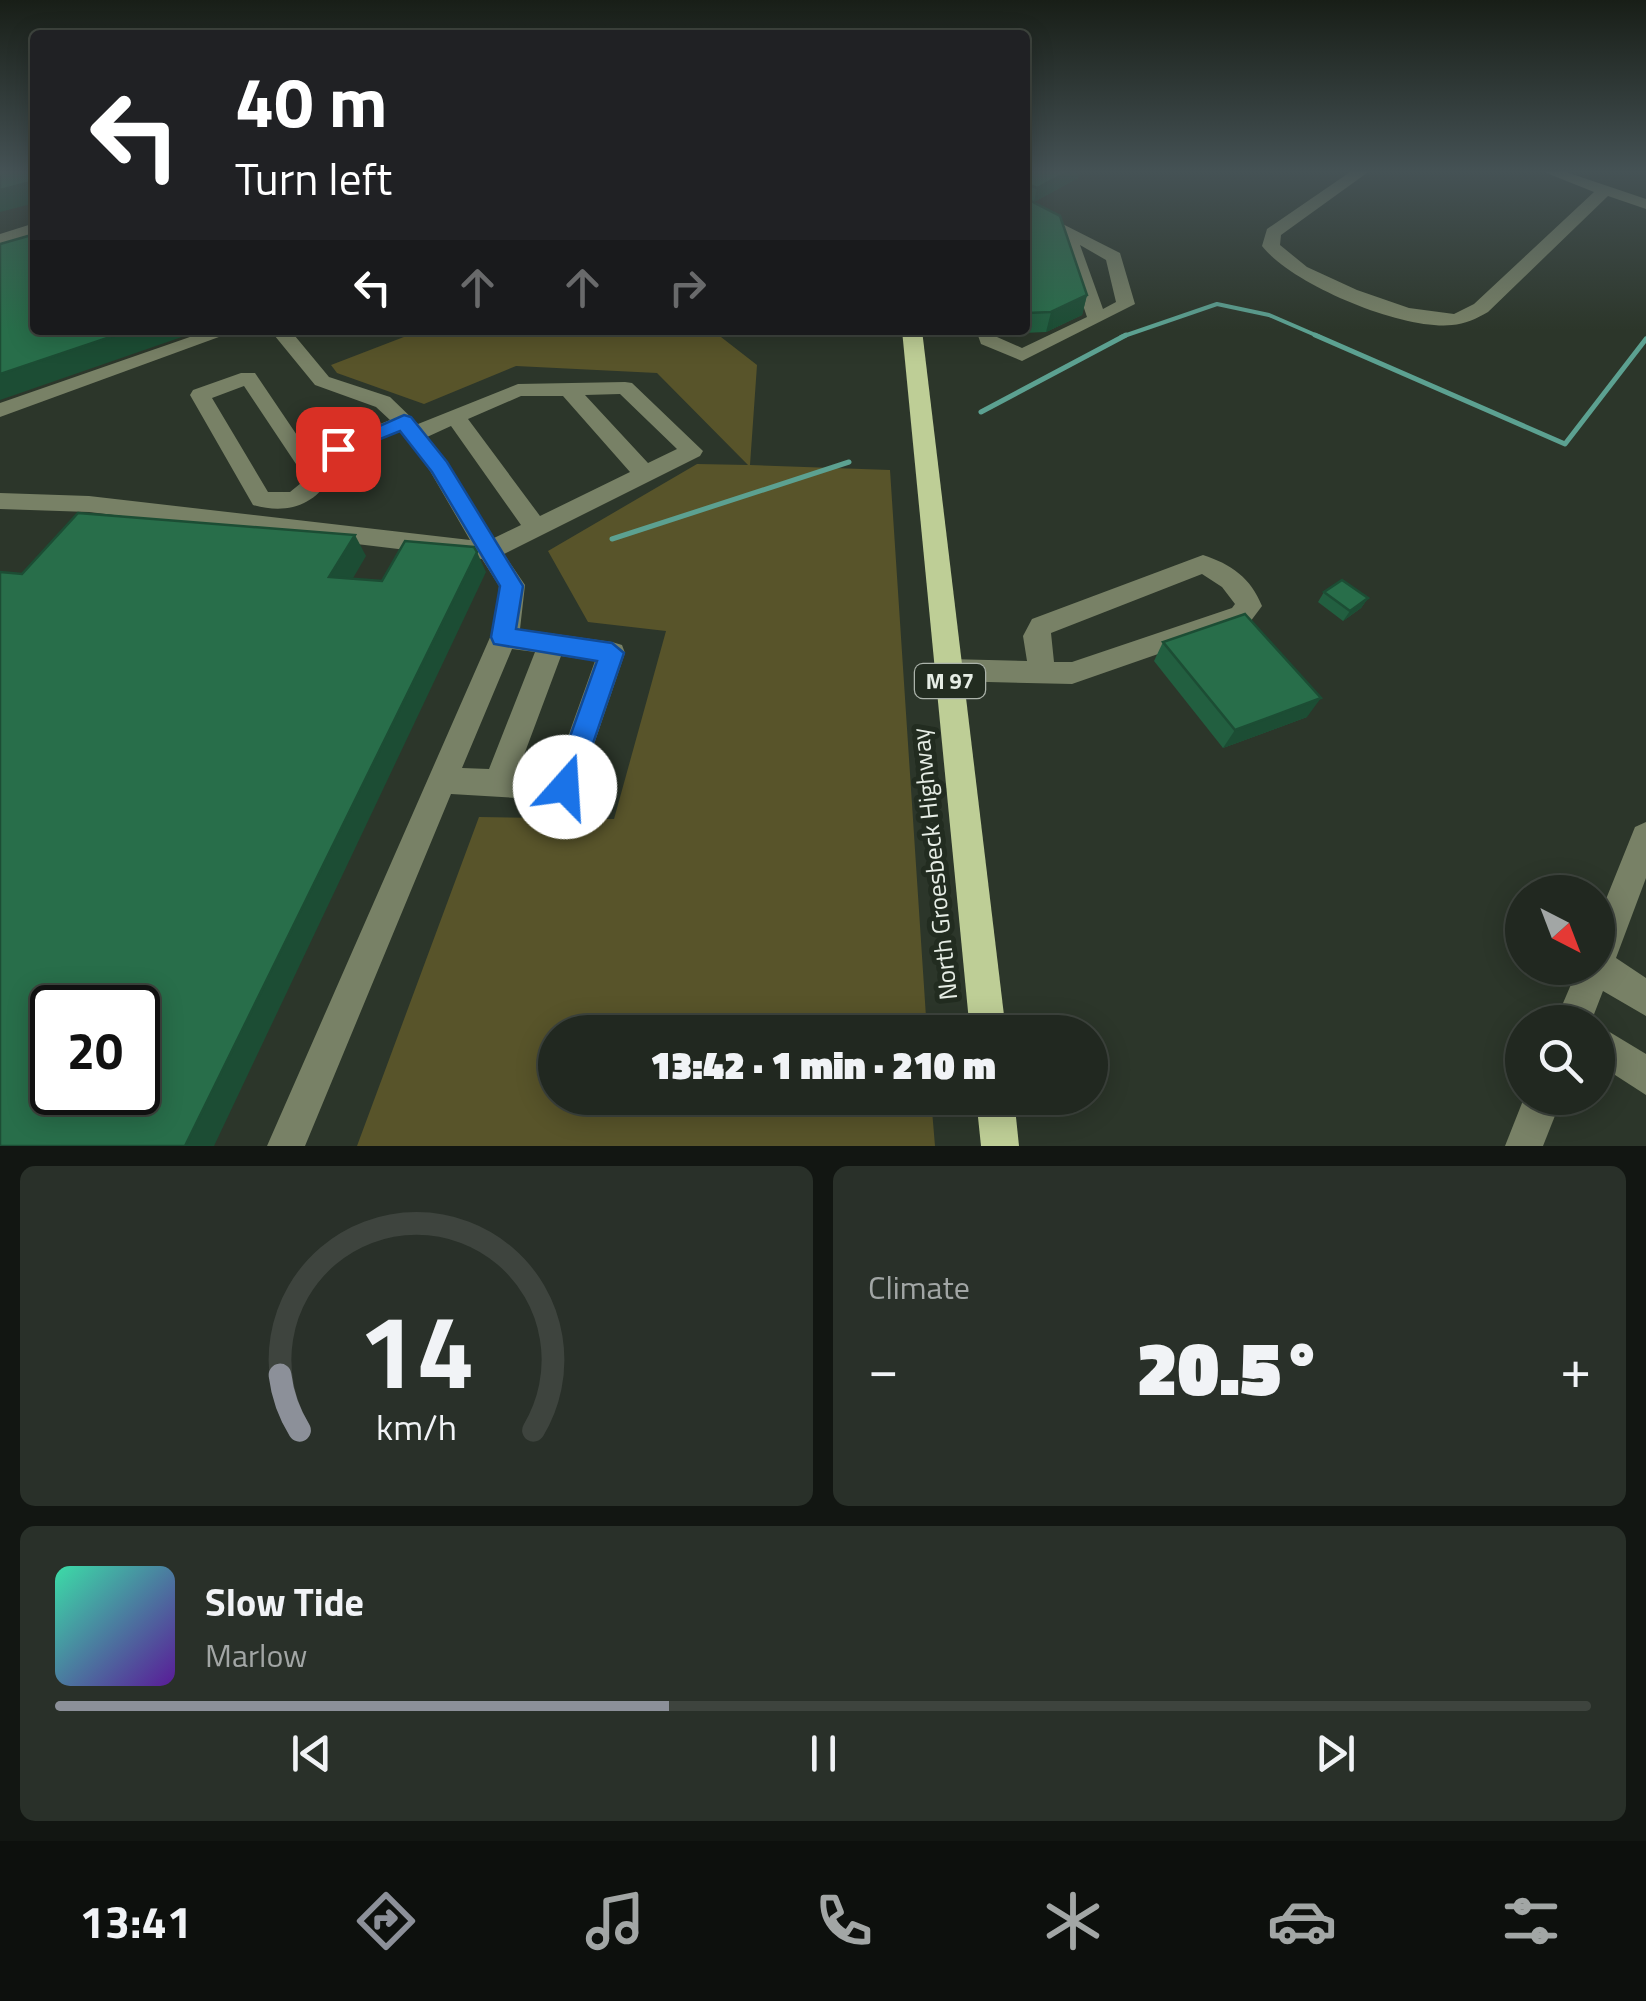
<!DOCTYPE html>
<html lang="en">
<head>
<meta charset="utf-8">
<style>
	body { margin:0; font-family:"Titillium Web",sans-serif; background:#293029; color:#f1f3f6; height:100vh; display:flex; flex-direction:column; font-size:38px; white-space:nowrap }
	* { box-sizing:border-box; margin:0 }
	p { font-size:32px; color:#a2a6a5 }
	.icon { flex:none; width:55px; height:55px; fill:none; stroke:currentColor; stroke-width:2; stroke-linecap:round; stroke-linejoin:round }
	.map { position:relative; height:1146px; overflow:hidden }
	.sheet { display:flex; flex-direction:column; gap:20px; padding:20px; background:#121612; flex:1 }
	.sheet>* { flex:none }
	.top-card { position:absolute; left:30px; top:30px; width:1000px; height:305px; border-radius:10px; box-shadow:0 5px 25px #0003,0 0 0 2px #3e443e; background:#202124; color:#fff; overflow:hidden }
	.needle { width:65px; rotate:138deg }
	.buttons { position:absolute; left:1505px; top:875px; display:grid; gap:20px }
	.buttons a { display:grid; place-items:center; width:110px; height:110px; border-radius:50%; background:#212820; box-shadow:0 5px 25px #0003,0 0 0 2px #3e443e; font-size:50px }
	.speed { position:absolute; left:30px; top:985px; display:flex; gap:20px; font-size:50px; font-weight:700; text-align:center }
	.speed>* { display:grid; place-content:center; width:130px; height:130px; border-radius:50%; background:#212820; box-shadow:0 5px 25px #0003,0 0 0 2px #3e443e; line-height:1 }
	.speed .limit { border:5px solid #111; border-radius:15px; background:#fff; color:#111 }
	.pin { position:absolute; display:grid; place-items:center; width:85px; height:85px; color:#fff; margin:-42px; border-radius:20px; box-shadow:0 5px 15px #0006 }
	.me { position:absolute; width:110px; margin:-55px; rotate:19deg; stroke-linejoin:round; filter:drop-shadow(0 0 8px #0008) }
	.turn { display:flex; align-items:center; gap:35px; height:210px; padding:0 40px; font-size:45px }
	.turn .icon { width:130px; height:130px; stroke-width:2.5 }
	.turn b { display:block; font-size:70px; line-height:85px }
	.lanes { display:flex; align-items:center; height:95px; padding:0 40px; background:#0003; justify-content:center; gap:50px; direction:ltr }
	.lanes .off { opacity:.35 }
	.big { font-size:75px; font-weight:800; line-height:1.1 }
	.sheet .widget { flex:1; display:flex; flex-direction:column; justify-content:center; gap:15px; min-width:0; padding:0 35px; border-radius:15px; background:#293029 }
	.sheet .dial { align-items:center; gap:0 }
	.dial svg { height:260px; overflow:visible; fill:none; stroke:#3e443e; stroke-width:7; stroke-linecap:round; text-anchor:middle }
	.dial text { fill:#f1f3f6; stroke:none }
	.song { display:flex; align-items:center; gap:30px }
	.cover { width:120px; height:120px; border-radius:15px; background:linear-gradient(135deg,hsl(160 70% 55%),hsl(270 70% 35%)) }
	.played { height:10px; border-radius:5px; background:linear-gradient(90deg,#8c9099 40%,#3e443e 40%) }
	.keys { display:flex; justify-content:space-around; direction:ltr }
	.heat { display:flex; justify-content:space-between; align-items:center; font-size:55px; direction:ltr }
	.sheet .tiles { flex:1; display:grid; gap:20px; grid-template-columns:1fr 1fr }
	.widget:last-child { grid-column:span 2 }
	.trip { position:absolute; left:538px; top:1015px; width:570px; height:100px; border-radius:50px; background:#212820; box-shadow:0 5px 25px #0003,0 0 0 2px #3e443e; font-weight:800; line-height:100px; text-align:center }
	.tab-bar { display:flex; height:160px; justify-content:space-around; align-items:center; background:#0d100d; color:#a2a6a5 }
	.tab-bar .icon { width:70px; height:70px }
	.tab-bar .active { color:#8c9099 }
	.tab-bar b { font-size:45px; color:#f1f3f6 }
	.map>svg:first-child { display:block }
	.green { fill:#58542a }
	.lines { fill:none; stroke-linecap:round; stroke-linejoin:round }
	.stream-far1 { stroke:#5ca191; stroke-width:4 }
	.stream { stroke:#5ca191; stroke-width:5 }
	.minor { fill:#788166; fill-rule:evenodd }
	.major { fill:#bece96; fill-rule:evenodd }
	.wall { fill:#225f40 }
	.shaded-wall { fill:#1c4d34 }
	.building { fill:#286e4a; stroke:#1c4d34; stroke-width:2.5; fill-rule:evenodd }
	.route { fill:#1a73e8; stroke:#114b97; stroke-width:2.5 }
	.labels { text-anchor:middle; stroke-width:10; stroke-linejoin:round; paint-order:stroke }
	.shield { fill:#222c20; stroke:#abb3aa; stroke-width:2.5 }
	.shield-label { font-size:22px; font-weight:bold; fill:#e6ede5 }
	.street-label { font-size:25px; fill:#e6ede5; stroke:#222c20 }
</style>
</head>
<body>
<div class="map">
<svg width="1646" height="1146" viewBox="0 0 1646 1146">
	<rect width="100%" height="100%" fill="#2c362a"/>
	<path class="green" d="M 422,330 L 712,330 L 757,365 L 750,465 L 890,470 L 927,1032 L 555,1032 L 555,1098 L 931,1098 L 935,1146 L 357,1146 L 479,817 L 614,819 L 666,631 L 588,622 L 548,551 L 697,464 L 748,465 L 657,373 L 516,366 L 424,404 L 337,373 L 331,365 Z"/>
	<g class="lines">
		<path class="stream-far1" d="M 1121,337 L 1217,304 L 1269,315 L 1320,337"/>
		<g class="stream">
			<path d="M 1315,335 L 1565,444 L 1646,339"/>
			<path d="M 981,412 L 1126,335"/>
			<path d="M 612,539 L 849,462"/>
		</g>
		<g class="minor">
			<path d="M 1025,170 L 1034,170 L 1025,175 Z"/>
			<path d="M 1353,170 L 1371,170 L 1281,235 L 1280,245 L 1307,267 L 1357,290 L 1409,308 L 1454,314 L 1474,304 L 1594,192 L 1539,170 L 1560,170 L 1646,199 L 1646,209 L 1608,196 L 1488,312 C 1476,319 1465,324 1452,325 C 1402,330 1293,285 1262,246 L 1267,229 Z"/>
			<path d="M 1025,205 L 1120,253 L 1135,304 L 1022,361 L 981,344 L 976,330 L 996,330 L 997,337 L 1022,348 L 1087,317 L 1059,233 L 1025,216 ZM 1080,245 L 1106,260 L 1116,302 L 1103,309 Z"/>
			<path d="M 35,223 L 35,233 L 0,244 L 0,234 Z"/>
			<path d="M 210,330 L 238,330 L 0,417 L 0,403 Z"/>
			<path d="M 270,330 L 290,330 L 329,377 L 390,397 L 418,424 L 518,384 L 625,382 L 632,383 L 703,451 L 700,456 L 504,554 L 525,585 L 520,629 L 612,642 L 622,645 L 625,653 L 576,797 L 565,801 L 451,794 L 305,1146 L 267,1146 L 495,626 L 499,586 L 482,559 L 89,512 L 0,509 L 0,493 L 89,496 L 470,540 L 430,471 L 401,431 L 320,465 L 330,479 C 312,507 285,514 253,505 L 190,395 L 193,390 L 241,373 L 255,373 L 309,453 L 390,420 L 376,407 L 315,385 ZM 244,386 L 306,479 L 290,492 L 268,492 L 212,398 ZM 620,394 L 677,449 L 648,463 L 585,395 ZM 521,396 L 563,396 L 630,472 L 540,516 L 468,419 ZM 451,426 L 521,525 L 494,538 L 427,437 ZM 512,649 L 535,652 L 489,769 L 462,768 ZM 561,656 L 595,661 L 555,773 L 518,771 Z"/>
			<path d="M 1203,555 C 1231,564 1251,578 1262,606 L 1250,622 L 1072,684 L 949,681 L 939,678 L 935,670 L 939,662 L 949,659 L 1027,661 L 1023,636 L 1032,619 ZM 1202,574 L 1222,587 L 1235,604 L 1232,608 L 1072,662 L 1054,662 L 1051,633 Z"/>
			<path d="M 1646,822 L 1646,878 L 1616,958 L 1646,978 L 1646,1016 L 1603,991 L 1591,1022 L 1555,1022 L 1578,968 L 1598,968 L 1598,919 L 1635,827 Z"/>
			<path d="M 1598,1025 L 1646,1054 L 1646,1095 L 1598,1064 Z"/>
			<path d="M 1524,1098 L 1562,1098 L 1543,1146 L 1505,1146 Z"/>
		</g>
		<g class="major">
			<path d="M 902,330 L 922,330 L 1006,1032 L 970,1032 Z"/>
			<path d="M 976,1098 L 1014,1098 L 1019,1146 L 981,1146 Z"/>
		</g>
	</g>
	<g class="wall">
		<path d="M 1025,175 L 1078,178 L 1034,202 L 1087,295 L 1082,315 L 1046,332 L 1023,333 L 1023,330 L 1025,330 Z"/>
		<path d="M 1324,592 L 1368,598 L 1361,608 L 1343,621 L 1318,602 Z"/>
		<path d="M 1163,642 L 1307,717 L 1223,748 L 1154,661 Z"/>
	</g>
	<g class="shaded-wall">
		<path d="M 1071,170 L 1079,170 L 1078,178 L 1034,202 L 1037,188 Z"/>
		<path d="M 35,181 L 35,203 L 0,212 L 0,190 Z"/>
		<path d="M 1087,295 L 1082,315 L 1046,332 L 1051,312 Z"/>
		<path d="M 131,330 L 202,330 L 0,400 L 0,374 Z"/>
		<path d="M 355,535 L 366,556 L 342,597 L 329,577 Z"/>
		<path d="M 477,552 L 486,572 L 214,1146 L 185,1146 Z"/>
		<path d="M 1368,598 L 1361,608 L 1343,621 L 1350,611 Z"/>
		<path d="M 1321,698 L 1307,717 L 1223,748 L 1235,730 Z"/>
	</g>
	<g class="building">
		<path d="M 0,170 L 35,170 L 35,181 L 0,190 Z"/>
		<path d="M 1036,170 L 1071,170 L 1037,188 L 1025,183 L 1025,175 Z"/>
		<path d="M 1025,198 L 1060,216 L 1087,295 L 1051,312 L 1027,313 L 1025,305 Z"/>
		<path d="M 35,234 L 35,330 L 131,330 L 0,374 L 0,244 Z"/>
		<path d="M 78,513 L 355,535 L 329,577 L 382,581 L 405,541 L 474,547 L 477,552 L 185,1146 L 0,1146 L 0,572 L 22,574 ZM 52,1008 L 138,1008 L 138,1092 L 52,1092 Z"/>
		<path d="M 1342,580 L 1368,598 L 1350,611 L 1324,592 Z"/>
		<path d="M 1245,614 L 1321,698 L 1235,730 L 1163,642 Z"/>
	</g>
	<linearGradient id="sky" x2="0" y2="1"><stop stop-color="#181e17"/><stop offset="0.52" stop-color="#455255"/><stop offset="1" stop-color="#455255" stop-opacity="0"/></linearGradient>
	<rect width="1646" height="330" fill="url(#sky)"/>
	<path class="route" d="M 404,415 L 411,417 L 447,462 L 523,586 L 516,629 L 612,643 L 624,653 L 575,796 L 565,799 L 556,796 L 552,787 L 597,661 L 494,644 L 491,637 L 500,586 L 432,472 L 400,431 L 338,456 L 328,449 Z"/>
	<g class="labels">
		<rect class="shield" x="915" y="664" width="70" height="34" rx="8"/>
		<g class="shield-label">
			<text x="950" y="689">M 97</text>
		</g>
		<g class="street-label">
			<text transform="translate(934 864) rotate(-96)" y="9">North Groesbeck Highway</text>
		</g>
	</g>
</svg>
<div class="buttons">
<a><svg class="needle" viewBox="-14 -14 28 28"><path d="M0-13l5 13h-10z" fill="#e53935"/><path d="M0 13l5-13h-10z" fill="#a2a6a5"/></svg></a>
<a><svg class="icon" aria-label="search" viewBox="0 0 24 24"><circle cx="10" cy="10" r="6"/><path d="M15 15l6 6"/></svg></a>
</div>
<div class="speed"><div class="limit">20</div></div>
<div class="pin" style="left:338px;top:449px;background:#d93025"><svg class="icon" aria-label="arrive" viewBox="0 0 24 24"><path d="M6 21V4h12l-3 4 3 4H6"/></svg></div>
<svg class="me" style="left:565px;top:787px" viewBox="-20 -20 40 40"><circle r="19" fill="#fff"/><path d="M0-13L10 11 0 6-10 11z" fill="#1a73e8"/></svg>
<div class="trip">13:42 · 1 min · 210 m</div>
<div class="top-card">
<div class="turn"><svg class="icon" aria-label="left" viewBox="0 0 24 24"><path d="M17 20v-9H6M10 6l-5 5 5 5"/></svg><div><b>40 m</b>Turn left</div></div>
<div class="lanes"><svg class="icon" aria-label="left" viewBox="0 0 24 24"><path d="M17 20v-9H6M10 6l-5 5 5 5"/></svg><svg class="icon off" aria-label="ahead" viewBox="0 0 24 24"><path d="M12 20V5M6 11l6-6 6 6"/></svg><svg class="icon off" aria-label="ahead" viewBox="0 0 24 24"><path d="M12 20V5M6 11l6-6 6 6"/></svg><svg class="icon off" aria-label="right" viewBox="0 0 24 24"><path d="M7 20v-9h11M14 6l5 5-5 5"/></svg></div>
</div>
</div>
<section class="sheet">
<div class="tiles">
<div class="widget dial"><svg viewBox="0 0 100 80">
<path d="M14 69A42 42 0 1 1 86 69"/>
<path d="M14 69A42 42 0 0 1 8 52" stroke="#8c9099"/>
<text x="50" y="56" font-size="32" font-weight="700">14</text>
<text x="50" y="72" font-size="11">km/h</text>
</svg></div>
<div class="widget"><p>Climate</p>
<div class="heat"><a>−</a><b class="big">20.5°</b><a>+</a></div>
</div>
<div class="widget">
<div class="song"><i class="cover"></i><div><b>Slow Tide</b><p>Marlow</p></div></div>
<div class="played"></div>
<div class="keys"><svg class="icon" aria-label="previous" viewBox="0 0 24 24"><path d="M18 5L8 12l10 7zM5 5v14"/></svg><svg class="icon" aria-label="pause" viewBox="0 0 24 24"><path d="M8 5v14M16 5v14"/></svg><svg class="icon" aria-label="next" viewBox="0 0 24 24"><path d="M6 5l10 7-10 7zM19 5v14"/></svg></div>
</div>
</div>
</section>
<nav class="tab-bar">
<b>13:41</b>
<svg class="icon active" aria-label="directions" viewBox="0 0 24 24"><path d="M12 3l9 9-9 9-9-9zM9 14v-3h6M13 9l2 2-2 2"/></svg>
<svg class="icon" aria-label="music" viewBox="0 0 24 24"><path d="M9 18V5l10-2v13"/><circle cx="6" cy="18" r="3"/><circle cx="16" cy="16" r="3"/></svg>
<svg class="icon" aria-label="phone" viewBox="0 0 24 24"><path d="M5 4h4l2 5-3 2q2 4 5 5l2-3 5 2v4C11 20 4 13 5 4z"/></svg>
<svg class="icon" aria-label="climate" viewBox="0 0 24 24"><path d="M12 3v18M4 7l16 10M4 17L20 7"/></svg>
<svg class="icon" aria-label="car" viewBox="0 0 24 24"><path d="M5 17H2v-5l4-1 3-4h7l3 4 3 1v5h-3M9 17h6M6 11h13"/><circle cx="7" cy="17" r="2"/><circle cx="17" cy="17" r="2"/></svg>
<svg class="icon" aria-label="filters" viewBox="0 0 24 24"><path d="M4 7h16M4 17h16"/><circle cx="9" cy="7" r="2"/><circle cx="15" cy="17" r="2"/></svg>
</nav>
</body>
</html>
